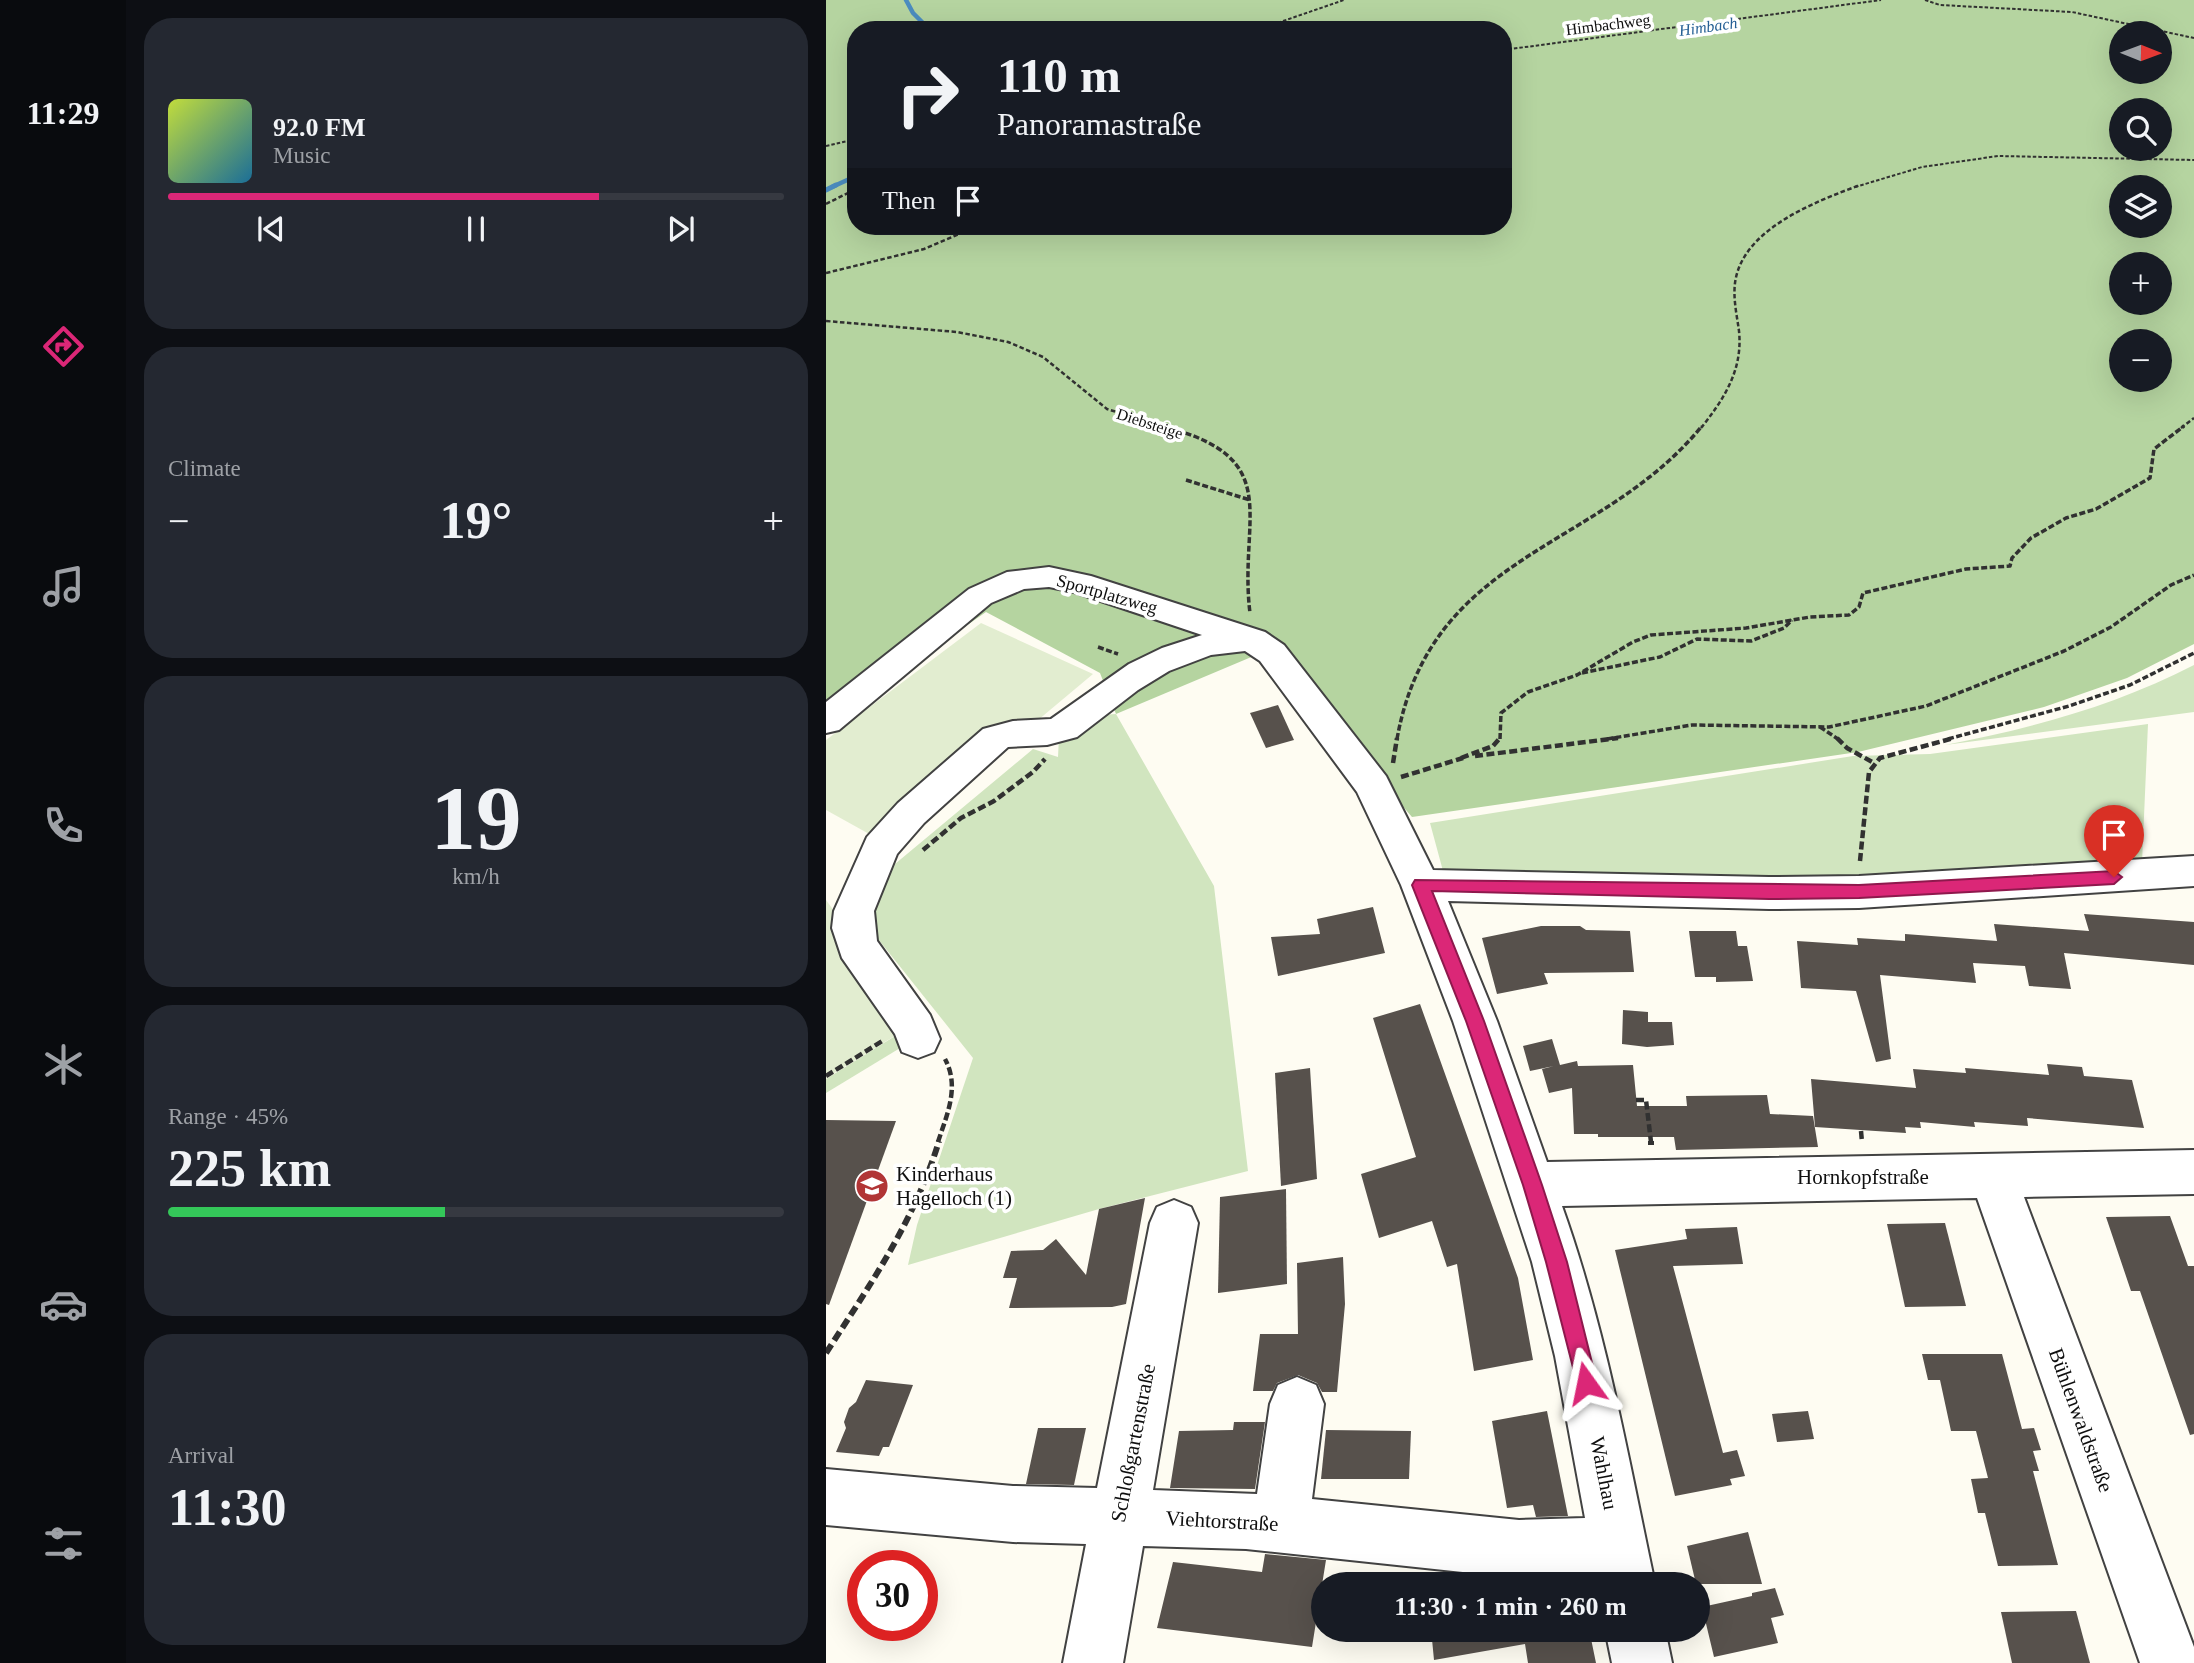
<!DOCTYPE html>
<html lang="en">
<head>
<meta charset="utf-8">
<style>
	body { margin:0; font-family:"Times New Roman",serif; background:#242831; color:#f1f3f6; height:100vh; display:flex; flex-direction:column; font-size:26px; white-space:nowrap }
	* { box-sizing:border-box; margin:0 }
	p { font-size:23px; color:#9ea1a6 }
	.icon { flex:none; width:38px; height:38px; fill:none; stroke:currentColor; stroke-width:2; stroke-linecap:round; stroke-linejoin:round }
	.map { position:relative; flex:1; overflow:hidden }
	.panel { display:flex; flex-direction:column; gap:18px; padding:18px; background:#0d0f14; width:700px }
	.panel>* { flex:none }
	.top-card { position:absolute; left:21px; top:21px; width:665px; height:214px; border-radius:28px; box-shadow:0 7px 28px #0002; background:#171b24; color:#f1f3f6; overflow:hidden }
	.needle { width:46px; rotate:91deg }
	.controls { position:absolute; left:1283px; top:21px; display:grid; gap:14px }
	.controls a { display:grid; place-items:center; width:63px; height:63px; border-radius:50%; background:#171b24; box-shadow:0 7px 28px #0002; font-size:35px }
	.speed { position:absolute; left:21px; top:1550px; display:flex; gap:14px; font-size:35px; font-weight:700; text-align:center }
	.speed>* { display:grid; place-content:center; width:91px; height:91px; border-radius:50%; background:#171b24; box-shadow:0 7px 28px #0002; line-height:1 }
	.speed .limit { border:10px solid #d22; background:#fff; color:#111 }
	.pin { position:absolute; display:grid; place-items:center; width:60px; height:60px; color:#fff; margin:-72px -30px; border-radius:50% 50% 50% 0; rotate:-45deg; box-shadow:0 0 7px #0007 }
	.pin .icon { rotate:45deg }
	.me { position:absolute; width:77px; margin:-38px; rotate:348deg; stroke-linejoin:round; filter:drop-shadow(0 0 5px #0008) }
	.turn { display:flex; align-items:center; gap:24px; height:147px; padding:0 35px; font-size:32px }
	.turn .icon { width:91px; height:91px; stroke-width:2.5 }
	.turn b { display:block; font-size:49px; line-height:60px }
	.then { display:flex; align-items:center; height:66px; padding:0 35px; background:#0003; gap:14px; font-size:26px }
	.big { font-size:52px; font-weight:600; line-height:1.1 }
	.panel .widget { flex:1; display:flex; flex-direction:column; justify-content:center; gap:10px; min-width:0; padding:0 24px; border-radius:28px; background:#242831 }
	.panel .dial { align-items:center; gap:0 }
	.dial b { font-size:91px; line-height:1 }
	.song { display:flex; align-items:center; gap:21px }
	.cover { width:84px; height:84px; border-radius:10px; background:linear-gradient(135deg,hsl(70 70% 55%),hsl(200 70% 35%)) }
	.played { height:7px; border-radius:4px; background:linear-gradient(90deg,#db2777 70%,#363941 70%) }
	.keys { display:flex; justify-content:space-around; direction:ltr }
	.heat { display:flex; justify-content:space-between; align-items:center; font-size:38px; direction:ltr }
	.charge { height:10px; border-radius:5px; background:linear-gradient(90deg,#34c759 45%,#363941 0) }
	.trip { position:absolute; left:485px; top:1572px; width:399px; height:70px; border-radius:35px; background:#171b24; box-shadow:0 7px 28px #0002; font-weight:600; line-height:70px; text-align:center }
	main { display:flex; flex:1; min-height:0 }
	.menu { display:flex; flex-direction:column; width:126px; justify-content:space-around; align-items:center; background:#090b0e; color:#9ea1a6 }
	.menu .icon { width:49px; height:49px }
	.menu .active { color:#db2777 }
	.menu b { font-size:32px; color:#f1f3f6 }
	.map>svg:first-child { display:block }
	.green { fill:#d1e5bf }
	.forest { fill:#b5d4a0; fill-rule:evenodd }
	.pitch { fill:#e2edd0 }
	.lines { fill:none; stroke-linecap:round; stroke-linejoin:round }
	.stream-far1 { stroke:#4b8cbf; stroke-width:4.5 }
	.stream { stroke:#4b8cbf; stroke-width:5 }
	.building { fill:#57514c }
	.minor-casing { stroke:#424242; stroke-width:4 }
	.path-far4 { stroke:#313131; stroke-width:2; stroke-dasharray:3.5 2; stroke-linecap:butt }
	.path-far3 { stroke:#313131; stroke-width:2.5; stroke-dasharray:4.5 2.5; stroke-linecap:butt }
	.path-far2 { stroke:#313131; stroke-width:3.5; stroke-dasharray:6 2.5; stroke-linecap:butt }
	.path-far1 { stroke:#313131; stroke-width:4.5; stroke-dasharray:8 3.5; stroke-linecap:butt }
	.path { stroke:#313131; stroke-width:6; stroke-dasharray:10 5; stroke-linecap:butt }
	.minor { fill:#fff; fill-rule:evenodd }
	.route { fill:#db2777; stroke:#8e194d; stroke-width:2 }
	.labels { text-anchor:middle; stroke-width:7; stroke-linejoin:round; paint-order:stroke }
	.far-street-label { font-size:16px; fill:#0f0f0f; stroke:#fff }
	.far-water-label { font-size:16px; font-style:italic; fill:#255f94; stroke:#fff }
	.street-label { font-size:18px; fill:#0f0f0f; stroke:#fff }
	.near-poi-label { font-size:21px; fill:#0f0f0f; stroke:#fff; text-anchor:start }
	.near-street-label { font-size:21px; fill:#0f0f0f; stroke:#fff }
</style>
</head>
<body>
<main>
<nav class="menu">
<b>11:29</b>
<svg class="icon active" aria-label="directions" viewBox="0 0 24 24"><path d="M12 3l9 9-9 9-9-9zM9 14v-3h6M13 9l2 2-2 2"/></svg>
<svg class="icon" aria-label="music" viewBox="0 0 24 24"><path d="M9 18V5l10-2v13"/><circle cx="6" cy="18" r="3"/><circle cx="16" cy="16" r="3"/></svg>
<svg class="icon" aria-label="phone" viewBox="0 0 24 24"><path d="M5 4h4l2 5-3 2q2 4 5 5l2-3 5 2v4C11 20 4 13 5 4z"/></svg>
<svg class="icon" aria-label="climate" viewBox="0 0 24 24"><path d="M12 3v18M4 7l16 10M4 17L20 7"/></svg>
<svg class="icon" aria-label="car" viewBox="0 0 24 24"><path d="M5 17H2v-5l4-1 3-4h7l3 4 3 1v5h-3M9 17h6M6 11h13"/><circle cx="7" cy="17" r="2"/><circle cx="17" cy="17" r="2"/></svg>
<svg class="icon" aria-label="filters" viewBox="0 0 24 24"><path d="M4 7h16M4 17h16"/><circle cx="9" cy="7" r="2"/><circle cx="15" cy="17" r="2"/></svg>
</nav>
<section class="panel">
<div class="widget">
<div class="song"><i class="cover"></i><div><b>92.0 FM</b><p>Music</p></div></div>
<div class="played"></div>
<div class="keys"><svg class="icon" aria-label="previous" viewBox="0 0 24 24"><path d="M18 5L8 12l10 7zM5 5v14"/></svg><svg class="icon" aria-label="pause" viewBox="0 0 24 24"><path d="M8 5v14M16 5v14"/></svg><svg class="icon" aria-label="next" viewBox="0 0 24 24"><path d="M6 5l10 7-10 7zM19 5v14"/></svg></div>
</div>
<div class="widget"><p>Climate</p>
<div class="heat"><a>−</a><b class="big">19°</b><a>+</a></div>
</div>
<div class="widget dial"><b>19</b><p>km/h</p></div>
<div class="widget"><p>Range · 45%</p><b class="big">225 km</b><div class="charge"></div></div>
<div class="widget"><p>Arrival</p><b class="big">11:30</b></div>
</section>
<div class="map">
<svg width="1368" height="1663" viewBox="0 0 1368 1663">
	<rect width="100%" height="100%" fill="#fefcf2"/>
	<g class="green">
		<path d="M 1368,665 L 1368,712 L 1119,745 C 1204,729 1291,705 1368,665 Z"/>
		<path d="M 290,714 L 388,886 L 422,1171 L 273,1209 L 82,1265 L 91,1225 L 147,1058 L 48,934 L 51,893 L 69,864 L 207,749 L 232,757 L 233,737 L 274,715 Z"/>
		<path d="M 1322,724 L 1316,863 L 1041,878 L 931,879 L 617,871 L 604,823 L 1027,756 L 1104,754 Z"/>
		<path d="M 90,1023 L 84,1042 L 0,1093 L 0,1079 Z"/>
	</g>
	<path class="forest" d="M 0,0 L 1368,0 L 1368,644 L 1301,678 L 1218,707 L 1032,752 L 586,817 L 442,650 L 290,714 L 274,673 L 160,612 L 0,723 ZM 30,30 L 677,30 L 677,226 L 30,226 ZM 1295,33 L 1334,33 L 1334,72 L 1295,72 ZM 1295,110 L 1334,110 L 1334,149 L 1295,149 ZM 1295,187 L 1334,187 L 1334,226 L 1295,226 ZM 1295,264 L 1334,264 L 1334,303 L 1295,303 ZM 1295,341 L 1334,341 L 1334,380 L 1295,380 Z"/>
	<g class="pitch">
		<path d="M 155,623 L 267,674 L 63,845 L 0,810 L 0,740 Z"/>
		<path d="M 0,900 L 90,1023 L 0,1078 Z"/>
	</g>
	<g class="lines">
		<g class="stream-far1">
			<path d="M 80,0 L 87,13 L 104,30"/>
			<path d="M 6,187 L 30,176"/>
		</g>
		<path class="stream" d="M 0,190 L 10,185"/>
	</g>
	<g class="building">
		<path d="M 452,705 L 468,740 L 440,748 L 424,713 Z"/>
		<path d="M 547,907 L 559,953 L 452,976 L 445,937 L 494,934 L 491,919 Z"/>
		<path d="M 1258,914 L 1368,922 L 1368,965 L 1238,953 L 1245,989 L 1203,986 L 1199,966 L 1147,963 L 1150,983 L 1054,975 L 1065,1059 L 1050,1062 L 1030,991 L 975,988 L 971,941 L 1032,945 L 1031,938 L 1079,941 L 1079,934 L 1171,941 L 1168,924 L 1263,931 Z"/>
		<path d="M 715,926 L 754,926 L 760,930 L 804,931 L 808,972 L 718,973 L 722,984 L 671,994 L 656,938 Z"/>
		<path d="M 863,931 L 910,931 L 912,946 L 921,946 L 927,981 L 890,982 L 890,977 L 869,977 Z"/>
		<path d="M 594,1004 L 692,1278 L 707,1360 L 648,1371 L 631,1264 L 621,1267 L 606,1221 L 553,1238 L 535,1174 L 590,1157 L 547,1018 Z"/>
		<path d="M 797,1010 L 822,1012 L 822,1022 L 846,1022 L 848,1045 L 821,1047 L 796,1044 Z"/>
		<path d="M 726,1039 L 734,1065 L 751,1061 L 752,1066 L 807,1065 L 811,1106 L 861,1106 L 860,1096 L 941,1095 L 944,1114 L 987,1116 L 992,1147 L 850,1150 L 848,1137 L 772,1137 L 772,1134 L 748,1134 L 746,1088 L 723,1093 L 716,1069 L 728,1066 L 704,1071 L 697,1046 Z"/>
		<path d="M 1221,1064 L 1256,1067 L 1258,1076 L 1306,1080 L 1318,1128 L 1201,1118 L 1202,1126 L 1148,1122 L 1149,1127 L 1094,1122 L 1095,1128 L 1079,1127 L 1080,1133 L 989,1127 L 985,1079 L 1090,1088 L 1087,1069 L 1140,1073 L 1139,1068 L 1223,1075 Z"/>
		<path d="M 484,1068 L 491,1179 L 455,1186 L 449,1073 Z"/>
		<path d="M 0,1120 L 70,1121 L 3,1305 L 0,1304 Z"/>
		<path d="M 460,1189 L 461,1284 L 392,1293 L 394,1197 Z"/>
		<path d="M 319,1198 L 300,1304 L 286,1307 L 183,1308 L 191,1278 L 177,1278 L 185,1251 L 217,1250 L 230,1239 L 260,1275 L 273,1209 Z"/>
		<path d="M 1344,1216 L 1362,1266 L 1368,1266 L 1368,1434 L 1364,1435 L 1314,1291 L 1305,1291 L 1280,1217 Z"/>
		<path d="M 1119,1223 L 1140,1306 L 1079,1307 L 1061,1224 Z"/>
		<path d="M 911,1227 L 917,1264 L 847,1266 L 897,1453 L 911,1450 L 919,1476 L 904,1479 L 906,1485 L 849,1496 L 789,1250 L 861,1239 L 859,1229 Z"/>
		<path d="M 517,1257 L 519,1304 L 511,1392 L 496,1392 L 491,1383 L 472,1375 L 451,1383 L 447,1391 L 427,1391 L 434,1334 L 472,1334 L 471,1263 Z"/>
		<path d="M 1096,1354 L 1176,1354 L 1196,1429 L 1208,1428 L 1215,1450 L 1207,1451 L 1213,1471 L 1207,1471 L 1232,1565 L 1172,1566 L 1159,1513 L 1152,1513 L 1145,1479 L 1162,1478 L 1150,1431 L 1125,1431 L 1114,1380 L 1102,1380 Z"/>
		<path d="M 40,1380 L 87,1385 L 63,1447 L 57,1447 L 53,1456 L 10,1452 L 20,1428 L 18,1422 L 23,1408 L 30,1402 Z"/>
		<path d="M 721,1411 L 742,1516 L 710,1517 L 707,1505 L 681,1508 L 666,1421 Z"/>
		<path d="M 982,1411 L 988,1439 L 951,1442 L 946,1414 Z"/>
		<path d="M 408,1422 L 439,1422 L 429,1489 L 344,1488 L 353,1431 L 407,1430 Z"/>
		<path d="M 212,1428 L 260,1428 L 248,1485 L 200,1484 Z"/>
		<path d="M 500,1430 L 585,1431 L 583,1479 L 495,1479 Z"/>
		<path d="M 922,1532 L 936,1584 L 870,1584 L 861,1546 Z"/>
		<path d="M 439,1554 L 500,1560 L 486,1647 L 331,1628 L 347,1562 L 436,1572 Z"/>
		<path d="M 949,1588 L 958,1615 L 945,1618 L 952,1643 L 888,1657 L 876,1607 L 926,1596 L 926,1593 Z"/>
		<path d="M 1250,1611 L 1264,1663 L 1186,1663 L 1175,1612 Z"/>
		<path d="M 605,1629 L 763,1629 L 770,1663 L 702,1663 L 699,1644 L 608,1660 Z"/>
	</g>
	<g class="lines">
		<defs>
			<g id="minor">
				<path d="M 223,567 L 265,576 L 439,632 L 458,645 L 560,776 L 607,870 L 943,877 L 1033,876 L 1368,856 L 1368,886 L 1033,908 L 943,909 L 622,901 L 671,1021 L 721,1162 L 1368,1150 L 1368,1194 L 1198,1197 L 1368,1647 L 1368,1663 L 1314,1663 L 1151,1198 L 736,1206 C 780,1329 802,1457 829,1584 L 771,1584 L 769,1575 L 693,1578 L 420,1549 L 317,1546 L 297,1663 L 237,1663 L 260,1544 L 187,1542 L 0,1525 L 0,1469 L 187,1486 L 271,1488 L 324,1223 L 331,1207 L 348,1200 L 365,1207 L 372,1223 L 327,1490 L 431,1494 L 444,1404 L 452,1385 L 471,1377 L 490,1385 L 498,1404 L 486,1499 L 693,1520 L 759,1518 L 729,1356 L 706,1262 L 627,1021 L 575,885 L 531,792 L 434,661 L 419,651 L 385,655 L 343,671 L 312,690 L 251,737 L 221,745 L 182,747 L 98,823 L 71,854 L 48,911 L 51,941 L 104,1015 L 114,1039 L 108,1052 L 92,1058 L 76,1052 L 69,1034 L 16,958 L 6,928 L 8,911 L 41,837 L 72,803 L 157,729 L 187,721 L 225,719 L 303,664 L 336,648 L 376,635 L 248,592 L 223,587 L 198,589 L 165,603 L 13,730 L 0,733 L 0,702 L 143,589 L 181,572 Z"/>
				<path d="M 779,1629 L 839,1629 L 846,1663 L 786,1663 Z"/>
			</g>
		</defs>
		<use href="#minor" class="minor-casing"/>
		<g class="path-far4">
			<path d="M 1099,0 L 1114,5 L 1246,12 L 1368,38"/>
			<path d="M 431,30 L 518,0"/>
			<path d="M 677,50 L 1055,0"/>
			<path d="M 27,55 L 30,62"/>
			<path d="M 0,146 L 30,139"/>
			<path d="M 1029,187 L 1096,167 L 1172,156 L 1368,160"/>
		</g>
		<g class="path-far3">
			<path d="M 0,204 L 30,189"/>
			<path d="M 0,273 L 98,249 L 152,226"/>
			<path d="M 0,321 L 131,332 L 182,342 L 217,357 L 281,409 L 342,428"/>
			<path d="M 875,428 C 898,399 917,370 913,331 C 911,316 907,299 909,283 C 916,229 989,202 1034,185"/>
			<path d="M 1355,428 L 1368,418"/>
		</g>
		<g class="path-far2">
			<path d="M 335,426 C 462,457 412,517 424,613"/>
			<path d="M 360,480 L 424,500"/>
			<path d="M 272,647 L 292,654"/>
			<path d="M 756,673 L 834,657 L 871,639 L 925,641 L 958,628 L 966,620"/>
			<path d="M 994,727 L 1012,739"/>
			<path d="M 571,739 C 605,551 774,551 876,426"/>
			<path d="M 674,739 L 675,713 L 702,692 L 751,675 L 807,642 L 825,635 L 920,628 L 984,617 L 1023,615 L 1033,607 L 1037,593 L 1140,569 L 1184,566 L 1186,558 L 1205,538 L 1240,518 L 1270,509 L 1324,478 L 1328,449 L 1358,426"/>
			<path d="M 781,739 L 866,725 L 1003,727 L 1100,706 L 1238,651 L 1285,627 L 1345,585 L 1368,575"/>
			<path d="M 1122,739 L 1243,706 L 1304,685 L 1368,653"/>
		</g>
		<g class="path-far1">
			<path d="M 1011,738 L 1021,748 L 1048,763"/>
			<path d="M 649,756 L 792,738"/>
			<path d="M 635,758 L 667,746 L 674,738"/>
			<path d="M 567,763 L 571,738"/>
			<path d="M 575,777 L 637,758"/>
			<path d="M 97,850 L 135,818 L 168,801 L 207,772 L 219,759"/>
			<path d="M 1034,861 L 1043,772 L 1054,758 L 1128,738"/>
			<path d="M 0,1076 L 58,1040"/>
			<path d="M 810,1100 L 820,1100 L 825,1142"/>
			<path d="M 1035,1131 L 1036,1142"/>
			<path d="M 112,1142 C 121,1114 134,1087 119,1059"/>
		</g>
		<g class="path">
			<path d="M 825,1141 L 825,1145"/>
			<path d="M 0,1353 C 44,1285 89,1220 113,1141"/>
		</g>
		<use href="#minor" class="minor"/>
	</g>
	<path class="route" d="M 1288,871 L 1296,877 L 1288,884 L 1033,898 L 943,899 L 606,891 L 658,1021 L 716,1185 L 741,1262 L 771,1383 L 768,1391 L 760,1394 L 753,1391 L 720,1262 L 697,1185 L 640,1021 L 586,885 L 589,880 L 1033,885 Z"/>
	<defs>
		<symbol id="school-disc" viewBox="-11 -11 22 22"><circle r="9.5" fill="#b13536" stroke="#fff"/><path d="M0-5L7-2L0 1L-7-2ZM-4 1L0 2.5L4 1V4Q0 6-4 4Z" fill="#fff"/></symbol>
	</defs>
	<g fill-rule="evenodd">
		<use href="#school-disc" x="27" y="1167" width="38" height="38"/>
	</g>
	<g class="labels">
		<g class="far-street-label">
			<text transform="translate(782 24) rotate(-7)" y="6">Himbachweg</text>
			<text transform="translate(324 423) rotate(18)" y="6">Diebsteige</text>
		</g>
		<g class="far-water-label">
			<text transform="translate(882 26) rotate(-8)" y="6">Himbach</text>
		</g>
		<g class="street-label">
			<text transform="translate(281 594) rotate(16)" y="6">Sportplatzweg</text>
		</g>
		<g class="near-poi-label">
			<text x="70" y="1181">Kinderhaus<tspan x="70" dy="24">Hagelloch (1)</tspan></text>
		</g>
		<g class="near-street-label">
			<text x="1037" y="1184">Hornkopfstraße</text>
			<text transform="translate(1255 1420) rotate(70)" y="7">Bühlenwaldstraße</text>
			<text transform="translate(307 1443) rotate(-79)" y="7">Schloßgartenstraße</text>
			<text transform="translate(778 1473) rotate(79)" y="7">Wahlhau</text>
			<text transform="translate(396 1521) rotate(3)" y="7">Viehtorstraße</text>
		</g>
	</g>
</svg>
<div class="controls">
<a><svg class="needle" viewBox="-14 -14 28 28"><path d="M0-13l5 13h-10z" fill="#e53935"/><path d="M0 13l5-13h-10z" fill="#9ea1a6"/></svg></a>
<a><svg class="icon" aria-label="search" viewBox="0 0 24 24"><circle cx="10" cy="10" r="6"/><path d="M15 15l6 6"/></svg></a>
<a><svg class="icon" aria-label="layers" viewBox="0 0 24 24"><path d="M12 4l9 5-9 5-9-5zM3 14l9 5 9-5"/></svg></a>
<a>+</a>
<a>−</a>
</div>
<div class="speed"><div class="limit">30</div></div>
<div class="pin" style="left:1288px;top:877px;background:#d93025"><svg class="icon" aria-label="arrive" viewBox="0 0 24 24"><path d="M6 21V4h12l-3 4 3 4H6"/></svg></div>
<svg class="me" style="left:760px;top:1383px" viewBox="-20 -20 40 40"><path d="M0-17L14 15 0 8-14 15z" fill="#db2777" stroke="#fff" stroke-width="4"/></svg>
<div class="trip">11:30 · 1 min · 260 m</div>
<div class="top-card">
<div class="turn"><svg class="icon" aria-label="right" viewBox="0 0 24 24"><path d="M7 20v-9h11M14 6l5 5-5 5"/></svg><div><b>110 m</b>Panoramastraße</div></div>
<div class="then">Then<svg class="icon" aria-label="arrive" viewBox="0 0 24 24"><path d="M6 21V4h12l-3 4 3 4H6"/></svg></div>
</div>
</div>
</main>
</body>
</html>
